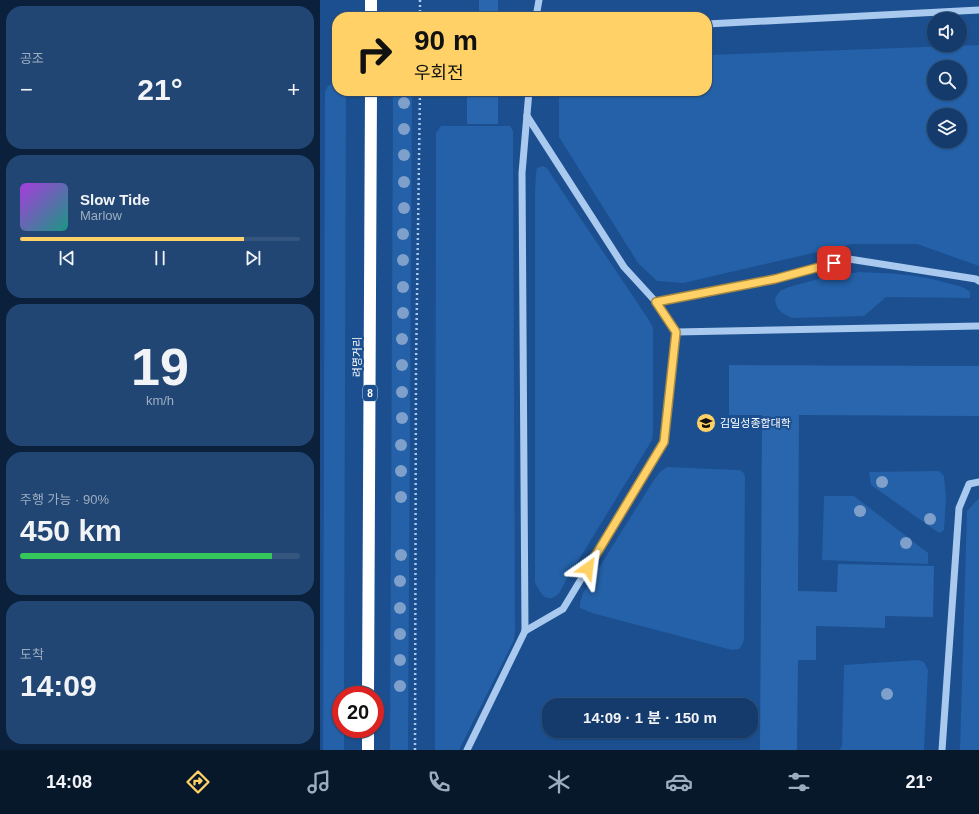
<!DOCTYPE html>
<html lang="ko">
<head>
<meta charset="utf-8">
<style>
	body { margin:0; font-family:Arial,"Noto Sans KR",sans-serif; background:#214673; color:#f1f3f6; height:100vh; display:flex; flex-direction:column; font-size:15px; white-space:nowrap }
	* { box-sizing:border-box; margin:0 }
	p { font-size:13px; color:#9dadc1 }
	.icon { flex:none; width:22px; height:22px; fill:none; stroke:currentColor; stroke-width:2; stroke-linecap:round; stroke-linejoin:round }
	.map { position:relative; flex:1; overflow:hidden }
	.panel { display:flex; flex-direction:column; gap:6px; padding:6px; background:#0b203b; width:320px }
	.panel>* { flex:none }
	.guide { position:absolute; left:12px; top:12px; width:380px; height:84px; border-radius:16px; box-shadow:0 1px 3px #0004,0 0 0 1px #33557e; background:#ffd166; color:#111; overflow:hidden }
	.fabs { position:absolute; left:607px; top:12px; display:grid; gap:8px }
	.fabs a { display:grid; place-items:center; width:40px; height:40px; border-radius:50%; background:#143b6b; box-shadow:0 1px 3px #0004,0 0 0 1px #33557e; font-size:20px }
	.speed { position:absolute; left:12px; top:686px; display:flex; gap:8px; font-size:20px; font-weight:700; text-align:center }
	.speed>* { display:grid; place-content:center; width:52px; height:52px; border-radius:50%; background:#143b6b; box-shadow:0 1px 3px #0004,0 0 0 1px #33557e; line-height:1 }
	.speed .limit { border:6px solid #d22; background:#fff; color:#111 }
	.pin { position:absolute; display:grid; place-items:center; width:34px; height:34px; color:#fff; margin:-17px; border-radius:8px; box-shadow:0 2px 6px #0006 }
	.me { position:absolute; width:44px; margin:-22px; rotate:31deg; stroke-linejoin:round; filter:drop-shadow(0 0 3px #0008) }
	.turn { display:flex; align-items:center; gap:14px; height:84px; padding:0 16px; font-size:18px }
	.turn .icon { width:52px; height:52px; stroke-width:2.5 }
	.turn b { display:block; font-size:28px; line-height:34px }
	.big { font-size:30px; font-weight:700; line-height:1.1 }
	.panel .card { flex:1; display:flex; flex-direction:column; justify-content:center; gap:6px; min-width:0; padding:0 14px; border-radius:16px; background:#214673 }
	.panel .dial { align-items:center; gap:0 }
	.dial b { font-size:52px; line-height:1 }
	.song { display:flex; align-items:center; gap:12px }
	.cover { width:48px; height:48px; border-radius:6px; background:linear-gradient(135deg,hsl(280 70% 55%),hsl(170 70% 35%)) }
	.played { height:4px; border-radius:2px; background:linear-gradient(90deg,#ffd166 80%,#33557e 80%) }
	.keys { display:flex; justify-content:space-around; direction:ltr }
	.heat { display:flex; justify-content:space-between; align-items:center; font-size:22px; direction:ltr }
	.charge { height:6px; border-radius:3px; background:linear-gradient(90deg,#34c759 90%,#33557e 0) }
	.trip { position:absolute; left:222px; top:698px; width:216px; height:40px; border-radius:16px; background:#143b6b; box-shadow:0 1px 3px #0004,0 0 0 1px #33557e; font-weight:700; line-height:40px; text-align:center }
	.tab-bar { display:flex; height:64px; justify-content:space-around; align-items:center; background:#08182b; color:#9dadc1 }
	.tab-bar .icon { width:28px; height:28px }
	.tab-bar .on { color:#ffd166 }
	.tab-bar b { font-size:18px; color:#f1f3f6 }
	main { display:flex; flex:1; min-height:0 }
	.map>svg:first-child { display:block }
	.green { fill:#2461a8; fill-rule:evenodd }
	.building { fill:#2a66ad }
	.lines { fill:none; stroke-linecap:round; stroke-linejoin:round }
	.path { stroke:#a9c9ee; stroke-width:2.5; stroke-dasharray:2 3; stroke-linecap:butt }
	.minor { stroke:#a9c9ee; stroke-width:7 }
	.highway { stroke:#fff; stroke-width:12 }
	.tree { fill:#7ea0ca }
	.route-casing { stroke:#a68842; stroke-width:10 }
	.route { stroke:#ffd166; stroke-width:7 }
	.labels { text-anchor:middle; stroke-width:4; stroke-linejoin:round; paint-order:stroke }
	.shield { fill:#1b4f8f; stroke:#bbcadd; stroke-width:1 }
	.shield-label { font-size:10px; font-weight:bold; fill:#fff }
	.street-label { font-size:11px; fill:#fff; stroke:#1b4f8f }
	.poi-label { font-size:11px; fill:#fff; stroke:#1b4f8f; text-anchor:start }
</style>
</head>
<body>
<main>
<section class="panel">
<div class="card"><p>공조</p>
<div class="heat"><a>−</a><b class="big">21°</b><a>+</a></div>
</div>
<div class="card">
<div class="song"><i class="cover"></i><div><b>Slow Tide</b><p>Marlow</p></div></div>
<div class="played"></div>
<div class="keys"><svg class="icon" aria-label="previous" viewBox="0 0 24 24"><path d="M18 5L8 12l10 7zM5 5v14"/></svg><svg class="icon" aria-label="pause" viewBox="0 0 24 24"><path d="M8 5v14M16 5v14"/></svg><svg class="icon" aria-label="next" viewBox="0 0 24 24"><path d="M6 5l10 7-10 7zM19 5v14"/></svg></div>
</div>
<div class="card dial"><b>19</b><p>km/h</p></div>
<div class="card"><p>주행 가능 · 90%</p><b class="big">450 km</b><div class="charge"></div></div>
<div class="card"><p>도착</p><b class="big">14:09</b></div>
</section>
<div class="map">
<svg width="659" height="750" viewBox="0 0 659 750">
	<rect width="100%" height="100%" fill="#1b4f8f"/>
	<g class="green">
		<path d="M 659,45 L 659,266 L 597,244 L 532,244 L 363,283 L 337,281 L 318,263 L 239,137 L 239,91 L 387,91 L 387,55 ZM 614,67 L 640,67 L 640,93 L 614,93 ZM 614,115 L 640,115 L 640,141 L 614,141 Z"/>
		<path d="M 16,82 L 17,83 L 17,91 L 26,91 L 26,93 L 24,695 L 21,695 L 21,729 L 24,729 L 24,750 L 3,750 L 5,93 C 7,86 9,84 16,82 Z"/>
		<path d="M 73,91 L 92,91 L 88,750 L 70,750 Z"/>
		<path d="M 121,126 L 190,126 L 193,131 L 195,629 L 194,640 L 139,750 L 115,750 L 116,133 Z"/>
		<path d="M 223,166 L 227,168 L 236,182 L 329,320 L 333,328 L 333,431 L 332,440 L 244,584 C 242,588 240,593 237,595 C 225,605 219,590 215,582 L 215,192 L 216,173 L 217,168 Z"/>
		<path d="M 539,272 C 569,273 598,274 627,283 C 636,285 643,286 650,292 L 650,298 L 566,297 L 544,316 L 472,318 C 461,313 456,310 455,298 L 460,291 L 469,287 L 502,278 Z"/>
		<path d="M 347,467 L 419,470 L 423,472 L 425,476 L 424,640 L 422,645 L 419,649 L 412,650 L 272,613 L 260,608 L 260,603 L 263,593 L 334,480 L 340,472 Z"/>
		<path d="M 619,471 L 624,476 L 626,497 L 624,530 L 619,533 L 551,485 L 549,472 Z"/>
		<path d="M 504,496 L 534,496 L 608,553 L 608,564 L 502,560 Z"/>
		<path d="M 659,498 L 659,750 L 640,750 L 647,511 Z"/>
		<path d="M 598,660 L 604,662 L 608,670 L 604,750 L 520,750 L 522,745 L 524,665 Z"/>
	</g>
	<g class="building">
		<rect x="159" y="0" width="19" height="17"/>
		<rect x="147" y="91" width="31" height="33"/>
		<path d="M 409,365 L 659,366 L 659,416 L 479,415 L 478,591 L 517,592 L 518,564 L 614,566 L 613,617 L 565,616 L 565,628 L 496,626 L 496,660 L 478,660 L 477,750 L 440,750 L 442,415 L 409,415 Z"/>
	</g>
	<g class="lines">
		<g class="path">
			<path d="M 100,0 L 100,17"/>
			<path d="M 95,750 L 96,366 L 100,91"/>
		</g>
		<g class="minor">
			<path d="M 216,17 L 219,0"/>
			<path d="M 387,24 L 659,10"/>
			<path d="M 207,116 L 304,267 L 336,302 L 455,279 L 529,259 L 656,279 L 659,281"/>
			<path d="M 336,302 L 356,332"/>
			<path d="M 205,631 L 243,609 L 344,442 L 356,332 L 659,326"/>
			<path d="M 147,750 L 205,631 L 202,173 L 209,91"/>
			<path d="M 622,750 L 639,508 L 649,484 L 659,482"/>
		</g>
		<g class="highway">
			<path d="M 51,17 L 51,0"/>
			<path d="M 48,695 L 51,91"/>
			<path d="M 48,750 L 48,729"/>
		</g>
	</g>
	<g class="tree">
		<circle cx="84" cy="103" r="6"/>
		<circle cx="84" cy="129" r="6"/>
		<circle cx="84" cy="155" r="6"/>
		<circle cx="84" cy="182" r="6"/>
		<circle cx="84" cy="208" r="6"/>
		<circle cx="83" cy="234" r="6"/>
		<circle cx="83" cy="260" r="6"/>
		<circle cx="83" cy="287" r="6"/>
		<circle cx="83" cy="313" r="6"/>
		<circle cx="82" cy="339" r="6"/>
		<circle cx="82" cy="365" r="6"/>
		<circle cx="82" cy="392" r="6"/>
		<circle cx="82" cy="418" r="6"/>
		<circle cx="81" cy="445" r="6"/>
		<circle cx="81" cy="471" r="6"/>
		<circle cx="562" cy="482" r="6"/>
		<circle cx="81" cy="497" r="6"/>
		<circle cx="540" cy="511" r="6"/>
		<circle cx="610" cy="519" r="6"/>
		<circle cx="586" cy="543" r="6"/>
		<circle cx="81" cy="555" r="6"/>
		<circle cx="80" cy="581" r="6"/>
		<circle cx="80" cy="608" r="6"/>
		<circle cx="80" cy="634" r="6"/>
		<circle cx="80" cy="660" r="6"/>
		<circle cx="80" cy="686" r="6"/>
		<circle cx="567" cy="694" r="6"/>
	</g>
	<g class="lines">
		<defs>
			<path id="route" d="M 268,568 L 344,442 L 356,332 L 336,302 L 455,279 L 514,263"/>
		</defs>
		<use href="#route" class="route-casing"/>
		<use href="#route" class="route"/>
	</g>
	<defs>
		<symbol id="university-disc" viewBox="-11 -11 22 22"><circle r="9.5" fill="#ffd166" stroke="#1b4f8f"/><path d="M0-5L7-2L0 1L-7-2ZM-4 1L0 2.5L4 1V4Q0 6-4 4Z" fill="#111"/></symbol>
	</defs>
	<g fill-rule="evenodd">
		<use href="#university-disc" x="375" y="412" width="22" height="22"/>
	</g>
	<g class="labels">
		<rect class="shield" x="43" y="385" width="14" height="16" rx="3"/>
		<g class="shield-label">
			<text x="50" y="397">8</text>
		</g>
		<g class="street-label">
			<text transform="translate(37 357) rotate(-90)" y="4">려명거리</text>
		</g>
		<g class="poi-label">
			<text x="400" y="427">김일성종합대학</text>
		</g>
	</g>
</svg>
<div class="fabs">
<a><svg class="icon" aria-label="sound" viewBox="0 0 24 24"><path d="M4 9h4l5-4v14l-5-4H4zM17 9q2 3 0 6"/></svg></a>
<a><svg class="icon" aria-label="search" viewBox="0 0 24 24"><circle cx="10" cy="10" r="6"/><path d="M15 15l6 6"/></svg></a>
<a><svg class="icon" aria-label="layers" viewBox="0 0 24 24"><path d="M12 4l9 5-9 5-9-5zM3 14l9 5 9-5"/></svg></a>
</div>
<div class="speed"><div class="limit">20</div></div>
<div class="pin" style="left:514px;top:263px;background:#d93025"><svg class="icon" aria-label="arrive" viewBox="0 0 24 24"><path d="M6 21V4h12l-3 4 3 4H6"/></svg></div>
<svg class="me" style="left:268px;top:568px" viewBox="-20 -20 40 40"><path d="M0-17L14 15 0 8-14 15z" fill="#ffd166" stroke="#fff" stroke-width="4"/></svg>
<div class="trip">14:09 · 1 분 · 150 m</div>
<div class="guide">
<div class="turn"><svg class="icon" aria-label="right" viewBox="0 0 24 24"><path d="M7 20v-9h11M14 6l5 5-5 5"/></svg><div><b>90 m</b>우회전</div></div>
</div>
</div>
</main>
<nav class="tab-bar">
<b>14:08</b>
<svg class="icon on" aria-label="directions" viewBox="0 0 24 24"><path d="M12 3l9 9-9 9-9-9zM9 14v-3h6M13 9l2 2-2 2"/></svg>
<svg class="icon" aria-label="music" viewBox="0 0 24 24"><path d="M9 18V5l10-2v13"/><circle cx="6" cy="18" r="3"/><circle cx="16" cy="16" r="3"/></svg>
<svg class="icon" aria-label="phone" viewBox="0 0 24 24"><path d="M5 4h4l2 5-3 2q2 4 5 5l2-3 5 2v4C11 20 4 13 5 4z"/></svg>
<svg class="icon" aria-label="climate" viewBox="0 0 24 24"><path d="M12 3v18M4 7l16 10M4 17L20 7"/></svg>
<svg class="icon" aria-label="car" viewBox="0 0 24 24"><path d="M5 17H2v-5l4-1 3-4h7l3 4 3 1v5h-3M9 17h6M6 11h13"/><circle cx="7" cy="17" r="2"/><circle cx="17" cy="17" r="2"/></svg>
<svg class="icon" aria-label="filters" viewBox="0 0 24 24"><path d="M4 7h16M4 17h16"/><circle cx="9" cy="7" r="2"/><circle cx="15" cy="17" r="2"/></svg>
<b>21°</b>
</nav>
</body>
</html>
